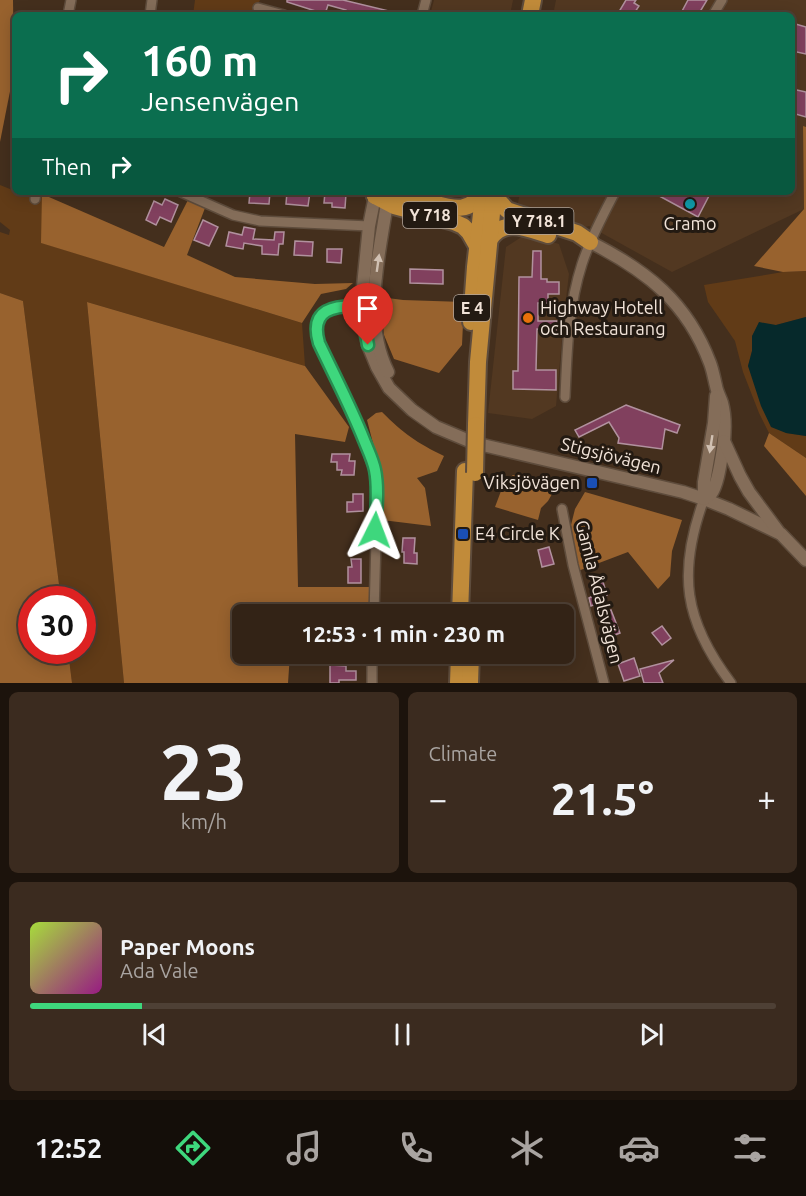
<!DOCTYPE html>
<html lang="en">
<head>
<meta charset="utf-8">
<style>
	body { margin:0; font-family:Ubuntu,sans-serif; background:#3b2b1f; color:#f1f3f6; height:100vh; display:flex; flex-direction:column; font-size:22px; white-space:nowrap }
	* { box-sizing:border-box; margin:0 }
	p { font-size:20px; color:#a9a4a1 }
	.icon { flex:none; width:33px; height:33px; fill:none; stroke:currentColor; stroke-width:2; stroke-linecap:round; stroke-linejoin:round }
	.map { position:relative; height:683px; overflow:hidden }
	.side { display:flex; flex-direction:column; gap:9px; padding:9px; background:#1c130c; flex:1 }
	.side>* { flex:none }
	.hud { position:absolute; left:12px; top:12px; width:783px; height:183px; border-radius:9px; box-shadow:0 3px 15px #0003,0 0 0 2px #4e4035; background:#0b6e4f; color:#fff; overflow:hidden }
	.speed { position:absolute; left:18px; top:586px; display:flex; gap:12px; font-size:30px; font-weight:700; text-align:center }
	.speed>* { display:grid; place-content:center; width:78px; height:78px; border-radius:50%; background:#332316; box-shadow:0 3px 15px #0003,0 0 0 2px #4e4035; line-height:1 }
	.speed .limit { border:9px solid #d22; background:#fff; color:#111 }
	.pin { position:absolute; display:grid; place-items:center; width:51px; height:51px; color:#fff; margin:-62px -26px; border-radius:50% 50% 50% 0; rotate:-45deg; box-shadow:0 0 6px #0007 }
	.pin .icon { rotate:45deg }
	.me { position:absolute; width:66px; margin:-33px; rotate:3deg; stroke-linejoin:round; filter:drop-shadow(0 0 4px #0008) }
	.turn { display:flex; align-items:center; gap:21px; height:126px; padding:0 30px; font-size:27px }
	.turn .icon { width:78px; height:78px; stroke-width:2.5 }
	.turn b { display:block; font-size:42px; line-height:51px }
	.then { display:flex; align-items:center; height:57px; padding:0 30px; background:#0003; gap:12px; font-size:22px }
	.big { font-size:45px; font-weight:600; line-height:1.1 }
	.side .widget { flex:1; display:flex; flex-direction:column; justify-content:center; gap:9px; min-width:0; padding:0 21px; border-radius:9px; background:#3b2b1f }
	.side .dial { align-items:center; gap:0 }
	.dial b { font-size:78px; line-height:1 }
	.song { display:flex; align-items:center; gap:18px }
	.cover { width:72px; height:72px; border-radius:9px; background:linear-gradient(135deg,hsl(80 70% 55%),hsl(310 70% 35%)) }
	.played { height:6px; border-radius:3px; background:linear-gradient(90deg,#3ed77d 15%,#4e4035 15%) }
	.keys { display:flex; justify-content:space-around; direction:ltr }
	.heat { display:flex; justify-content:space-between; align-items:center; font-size:33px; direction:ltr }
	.side .tiles { flex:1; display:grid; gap:9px; grid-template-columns:1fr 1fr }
	.widget:last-child { grid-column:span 2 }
	.trip { position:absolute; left:232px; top:604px; width:342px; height:60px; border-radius:9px; background:#332316; box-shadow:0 3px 15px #0003,0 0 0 2px #4e4035; font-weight:600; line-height:60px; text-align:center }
	.dock { display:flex; height:96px; justify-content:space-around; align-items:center; background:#140e09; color:#a9a4a1 }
	.dock .icon { width:42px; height:42px }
	.dock .on { color:#3ed77d }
	.dock b { font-size:27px; color:#f1f3f6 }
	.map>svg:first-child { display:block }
	.built { fill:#523821 }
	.green { fill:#613b17 }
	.forest { fill:#98622e }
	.water { fill:#06292b }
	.building { fill:#81405e; stroke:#b1919e; stroke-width:1.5 }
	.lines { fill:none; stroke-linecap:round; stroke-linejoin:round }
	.street-casing { stroke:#5e4c3c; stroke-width:12 }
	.secondary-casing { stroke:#5e4c3c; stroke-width:15 }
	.highway-casing { stroke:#5e4c3c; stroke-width:20 }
	.street { stroke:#846d59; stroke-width:9 }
	.secondary { stroke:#846d59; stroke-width:12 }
	.highway { stroke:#c18b3a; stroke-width:16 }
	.highway-bridge-casing { stroke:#5e4c3c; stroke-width:20; stroke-linecap:butt }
	.highway-bridge { stroke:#c18b3a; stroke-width:16 }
	.oneway { fill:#d0c0b2 }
	.route-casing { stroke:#288c51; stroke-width:15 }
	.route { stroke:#3ed77d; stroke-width:10 }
	.culture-dot { fill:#0f9aa8; stroke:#231a12; stroke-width:2 }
	.food-dot { fill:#e8710a; stroke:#231a12; stroke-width:2 }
	.transit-dot { fill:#1a4fb4; stroke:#231a12; stroke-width:2 }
	.labels { text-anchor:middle; stroke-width:6; stroke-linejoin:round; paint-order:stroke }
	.shield { fill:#231a12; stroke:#b3a79d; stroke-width:1.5 }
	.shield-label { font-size:16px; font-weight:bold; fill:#f1e3d8 }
	.poi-label { font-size:18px; fill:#f1e3d8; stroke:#231a12; text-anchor:start }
	.street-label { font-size:18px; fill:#f1e3d8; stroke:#231a12 }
</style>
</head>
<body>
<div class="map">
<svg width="806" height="683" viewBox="0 0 806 683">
	<rect width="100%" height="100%" fill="#442f1d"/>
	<g class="built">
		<path d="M 434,0 L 513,0 L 510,15 L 430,15 Z"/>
		<path d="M 556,0 L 806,0 L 806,127 L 803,127 L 804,209 L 672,272 L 589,226 L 577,229 L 518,203 L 520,192 L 792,192 L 792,15 L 553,15 Z"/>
		<path d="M 526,234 L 559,244 L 569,274 L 564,315 L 556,406 L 532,419 L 488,413 L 506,247 Z"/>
	</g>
	<g class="green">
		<path d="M 195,0 L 260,0 L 253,15 L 193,15 Z"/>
		<path d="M 0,185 L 15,191 L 15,192 L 29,196 L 42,194 L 42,243 L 302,323 L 305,366 L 87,302 L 124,683 L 72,683 L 68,651 L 82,651 L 82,600 L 61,600 L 23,301 L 0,293 L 0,232 L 9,235 L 10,230 L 0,222 Z"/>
		<path d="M 806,271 L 806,317 L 776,325 L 752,336 L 752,351 L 748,366 L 786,433 L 806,436 L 806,458 L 769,433 L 759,413 L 743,372 L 735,341 L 708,302 L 704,285 L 783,272 Z"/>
	</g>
	<g class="forest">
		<path d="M 0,0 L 13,0 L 14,71 L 0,142 Z"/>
		<path d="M 803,126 L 806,127 L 806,271 L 783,272 L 754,266 L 804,209 Z"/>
		<path d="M 42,194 L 164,247 L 188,200 L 205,208 L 187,255 L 235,277 L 315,284 L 353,283 L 346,289 L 321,294 L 302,323 L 41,243 Z"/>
		<path d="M 0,293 L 23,301 L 61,600 L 32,600 L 32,651 L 68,651 L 72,683 L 0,683 Z"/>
		<path d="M 380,297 L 403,300 L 464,302 L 462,345 L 439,373 L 394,359 L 384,335 Z"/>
		<path d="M 87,302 L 305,366 L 349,427 L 345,442 L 295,434 L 298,587 L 369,587 L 369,615 L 243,615 L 243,654 L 368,654 L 368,660 L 290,654 L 288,683 L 124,683 Z"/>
		<path d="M 382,412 C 403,433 417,443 444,456 L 437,471 L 417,478 L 425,488 L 431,526 L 382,520 L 381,474 L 367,420 L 376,413 Z"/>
		<path d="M 769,433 L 806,458 L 806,496 L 764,446 Z"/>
		<path d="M 513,475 L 548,484 L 552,494 L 548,501 L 541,508 L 538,520 L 495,507 L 504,483 Z"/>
		<path d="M 585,492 L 682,520 L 672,551 L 670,576 L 658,589 L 628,552 L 578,571 L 571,525 L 575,509 Z"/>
	</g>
	<path class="water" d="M 806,317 L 806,436 L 786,433 L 771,427 L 761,406 L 748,366 L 752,351 L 752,336 L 759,322 L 776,325 Z"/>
	<g class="building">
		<path d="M 287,0 L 343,0 L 393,12 L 392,15 L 345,15 L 346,10 L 328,5 L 325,14 L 287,2 Z"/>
		<path d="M 626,0 L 636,0 L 634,3 L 639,6 L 633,15 L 617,15 Z"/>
		<path d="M 688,0 L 707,0 L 698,15 L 680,15 Z"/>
		<path d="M 792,23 L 806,27 L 806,54 L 792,51 Z"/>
		<path d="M 792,89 L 806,92 L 806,117 L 792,113 Z"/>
		<path d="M 250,192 L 270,192 L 269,204 L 249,203 Z"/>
		<path d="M 287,192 L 310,192 L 308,206 L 286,204 Z"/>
		<path d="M 325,192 L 346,194 L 345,208 L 332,207 L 332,203 L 324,203 Z"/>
		<path d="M 652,192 L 711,192 L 698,217 Z"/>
		<path d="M 165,199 L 178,205 L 171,222 L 160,217 L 156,225 L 146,220 L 154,201 L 162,205 Z"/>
		<path d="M 203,220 L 218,227 L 209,246 L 194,240 Z"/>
		<path d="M 244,227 L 255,229 L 253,239 L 274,240 L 275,232 L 284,232 L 283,244 L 279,244 L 278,255 L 262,254 L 262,246 L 244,243 L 243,249 L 226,246 L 229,232 L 242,235 Z"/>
		<path d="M 295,241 L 313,242 L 312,256 L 294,255 Z"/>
		<path d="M 327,249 L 342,249 L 341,263 L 327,262 Z"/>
		<path d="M 533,251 L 541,251 L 541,279 L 547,279 L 547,282 L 559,282 L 559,294 L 548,294 L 548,303 L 538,303 L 538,321 L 557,321 L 556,330 L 537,329 L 536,370 L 556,370 L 556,390 L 513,389 L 513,371 L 518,371 L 519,277 L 532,277 Z"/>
		<path d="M 410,269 L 443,270 L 443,284 L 410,283 Z"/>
		<path d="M 626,405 L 680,425 L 677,433 L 665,429 L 662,449 L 618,443 L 619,438 L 609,422 L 579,437 L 575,430 Z"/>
		<path d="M 332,454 L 350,454 L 349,461 L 355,461 L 354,475 L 341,475 L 342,470 L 337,470 L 337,462 L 331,462 Z"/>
		<path d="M 353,494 L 363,494 L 363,511 L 347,512 L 347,502 L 353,502 Z"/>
		<path d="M 403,538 L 415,538 L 414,553 L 417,553 L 417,564 L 404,563 L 404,552 L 402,552 Z"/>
		<path d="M 549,547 L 554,564 L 542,567 L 538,550 Z"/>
		<path d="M 351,559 L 361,559 L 361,583 L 348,583 L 348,567 L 352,567 Z"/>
		<path d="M 603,582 L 607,595 L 599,598 L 601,602 L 591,606 L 589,598 L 593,596 L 590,586 Z"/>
		<path d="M 611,610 L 620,633 L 607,638 L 598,615 Z"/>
		<path d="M 662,626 L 671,638 L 662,645 L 652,633 Z"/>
		<path d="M 634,658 L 640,676 L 624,681 L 618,664 Z"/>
		<path d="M 674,660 L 659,673 L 663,683 L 644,683 L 640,669 Z"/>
		<path d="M 330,665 L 346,666 L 346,671 L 356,671 L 356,680 L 339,680 L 339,683 L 330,683 Z"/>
	</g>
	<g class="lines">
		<defs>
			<g id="street">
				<path d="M 258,8 L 284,15"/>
				<path d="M 68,15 L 71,0"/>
				<path d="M 150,15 L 152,0"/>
				<path d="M 422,15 L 426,0"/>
				<path d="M 713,15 L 722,0"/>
				<path d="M 181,192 L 233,215 L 260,221 L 369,226"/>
				<path d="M 35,199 L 36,192"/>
				<path d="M 361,306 C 334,305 309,309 319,343 L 357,422 L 375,472 L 377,502 L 374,615"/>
				<path d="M 565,397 C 567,352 568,307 582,264 C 590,239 603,215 615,192"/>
				<path d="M 704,499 C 677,573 684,621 731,683"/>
				<path d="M 562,509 L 573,565 L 604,683"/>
				<path d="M 372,683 L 372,654"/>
			</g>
			<g id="secondary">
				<path d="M 375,196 L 369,226 L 361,306 L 364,327 L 368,345 L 377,367 L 389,388 L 412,410 L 436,427 L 474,443 L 628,479 L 683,492 L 704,499 L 729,509 L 781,534 L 806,560"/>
				<path d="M 387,203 C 379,257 362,320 388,372"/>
				<path d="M 590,242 C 647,271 687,302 710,363 C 713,371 714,378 716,386 C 717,392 720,397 722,403 C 726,418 725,435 723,449 C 721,460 718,485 711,494 C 710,494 704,499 704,499"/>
				<path d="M 724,441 L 740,476 L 749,492 L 778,531"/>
				<path d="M 704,499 L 704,482 L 714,423 L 716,396"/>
			</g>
			<g id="highway">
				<path d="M 530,15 L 533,0"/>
				<path d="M 495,192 L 498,200 L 507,210 L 577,233 L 590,242"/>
				<path d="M 375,196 L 394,206 L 454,222 L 463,226 L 469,232 L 477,246"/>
				<path d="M 375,196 L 388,193 L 394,193 C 407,196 420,200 432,203 C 455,209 469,213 484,192"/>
				<path d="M 490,239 C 504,217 528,229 548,235"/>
				<path d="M 471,322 L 475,267 L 482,205"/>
				<path d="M 476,425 L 478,362 L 494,192"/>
				<path d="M 460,615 L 465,471"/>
				<path d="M 458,683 L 459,654"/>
				<path d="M 470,683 L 471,654"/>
			</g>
		</defs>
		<use href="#street" class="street-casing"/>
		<use href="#secondary" class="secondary-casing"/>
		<use href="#highway" class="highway-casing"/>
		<use href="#street" class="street"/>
		<use href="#secondary" class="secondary"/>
		<use href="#highway" class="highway"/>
		<defs>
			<path id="highway-bridge" d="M 475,473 L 476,425"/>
		</defs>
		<use href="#highway-bridge" class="highway-bridge-casing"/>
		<use href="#highway-bridge" class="highway-bridge"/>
	</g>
	<defs><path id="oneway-solid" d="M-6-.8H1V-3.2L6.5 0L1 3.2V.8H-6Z" transform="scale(1.5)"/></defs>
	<g class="oneway">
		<use href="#oneway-solid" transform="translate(378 263) rotate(-82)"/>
		<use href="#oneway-solid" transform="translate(711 444) rotate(99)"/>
	</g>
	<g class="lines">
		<defs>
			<path id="route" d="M 368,345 L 361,306 C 334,305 309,309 319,343 C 334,375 351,407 364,440 C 368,450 373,460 375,470 C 379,490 376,511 375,530"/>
		</defs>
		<use href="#route" class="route-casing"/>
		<use href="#route" class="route"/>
	</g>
	<circle class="culture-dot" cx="690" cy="204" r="6"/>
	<circle class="food-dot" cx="528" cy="318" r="6"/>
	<g class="transit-dot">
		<rect x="586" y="477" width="12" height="12" rx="3"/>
		<rect x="457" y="528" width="12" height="12" rx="3"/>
	</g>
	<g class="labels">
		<g class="shield">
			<rect x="403" y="202" width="54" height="26" rx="4.5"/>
			<rect x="504.5" y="208" width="69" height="26" rx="4.5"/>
			<rect x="454" y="295" width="36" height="26" rx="4.5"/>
		</g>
		<g class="shield-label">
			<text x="430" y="221">Y 718</text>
			<text x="539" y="227">Y 718.1</text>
			<text x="472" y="314">E 4</text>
		</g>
		<g class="poi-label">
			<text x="690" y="230" text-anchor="middle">Cramo</text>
			<text x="540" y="314">Highway Hotell<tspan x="540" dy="21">och Restaurang</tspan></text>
			<text x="580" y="489" text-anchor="end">Viksjövägen</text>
			<text x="475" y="540">E4 Circle K</text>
		</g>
		<g class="street-label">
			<text transform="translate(611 456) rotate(14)" y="6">Stigsjövägen</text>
			<text transform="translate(599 592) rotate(76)" y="6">Gamla Ådalsvägen</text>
		</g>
	</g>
</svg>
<div class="speed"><div class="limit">30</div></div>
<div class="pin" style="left:368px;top:345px;background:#d93025"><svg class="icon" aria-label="arrive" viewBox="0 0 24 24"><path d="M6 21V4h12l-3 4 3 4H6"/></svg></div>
<svg class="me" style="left:375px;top:530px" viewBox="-20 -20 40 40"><path d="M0-17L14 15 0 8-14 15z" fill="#3ed77d" stroke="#fff" stroke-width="4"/></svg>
<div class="trip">12:53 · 1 min · 230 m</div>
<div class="hud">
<div class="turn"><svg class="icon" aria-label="right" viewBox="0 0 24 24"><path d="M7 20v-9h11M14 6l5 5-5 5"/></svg><div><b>160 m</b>Jensenvägen</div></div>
<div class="then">Then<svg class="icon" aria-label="right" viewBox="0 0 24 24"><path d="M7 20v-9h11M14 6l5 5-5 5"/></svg></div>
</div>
</div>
<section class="side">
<div class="tiles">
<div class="widget dial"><b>23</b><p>km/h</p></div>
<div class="widget"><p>Climate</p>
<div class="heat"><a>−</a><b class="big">21.5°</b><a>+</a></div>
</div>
<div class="widget">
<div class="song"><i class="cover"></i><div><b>Paper Moons</b><p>Ada Vale</p></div></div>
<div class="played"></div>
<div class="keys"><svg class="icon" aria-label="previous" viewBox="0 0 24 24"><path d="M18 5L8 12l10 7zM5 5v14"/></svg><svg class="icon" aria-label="pause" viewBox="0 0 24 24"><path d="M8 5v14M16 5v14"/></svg><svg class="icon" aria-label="next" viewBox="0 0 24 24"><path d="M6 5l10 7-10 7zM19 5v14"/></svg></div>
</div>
</div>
</section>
<nav class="dock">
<b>12:52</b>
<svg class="icon on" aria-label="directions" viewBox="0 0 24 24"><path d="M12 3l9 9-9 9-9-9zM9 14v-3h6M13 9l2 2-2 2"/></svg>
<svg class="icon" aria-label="music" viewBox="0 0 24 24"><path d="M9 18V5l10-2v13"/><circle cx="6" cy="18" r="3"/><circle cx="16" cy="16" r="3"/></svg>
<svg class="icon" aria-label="phone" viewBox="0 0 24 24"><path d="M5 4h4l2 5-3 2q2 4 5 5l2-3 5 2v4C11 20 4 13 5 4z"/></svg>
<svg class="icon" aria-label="climate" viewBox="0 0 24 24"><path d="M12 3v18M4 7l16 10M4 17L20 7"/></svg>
<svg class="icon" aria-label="car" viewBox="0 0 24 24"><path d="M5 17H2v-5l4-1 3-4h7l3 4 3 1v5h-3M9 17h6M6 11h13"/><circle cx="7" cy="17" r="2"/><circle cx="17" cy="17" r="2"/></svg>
<svg class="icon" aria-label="filters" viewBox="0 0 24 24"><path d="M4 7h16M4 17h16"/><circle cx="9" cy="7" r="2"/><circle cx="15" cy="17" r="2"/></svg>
</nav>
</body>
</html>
